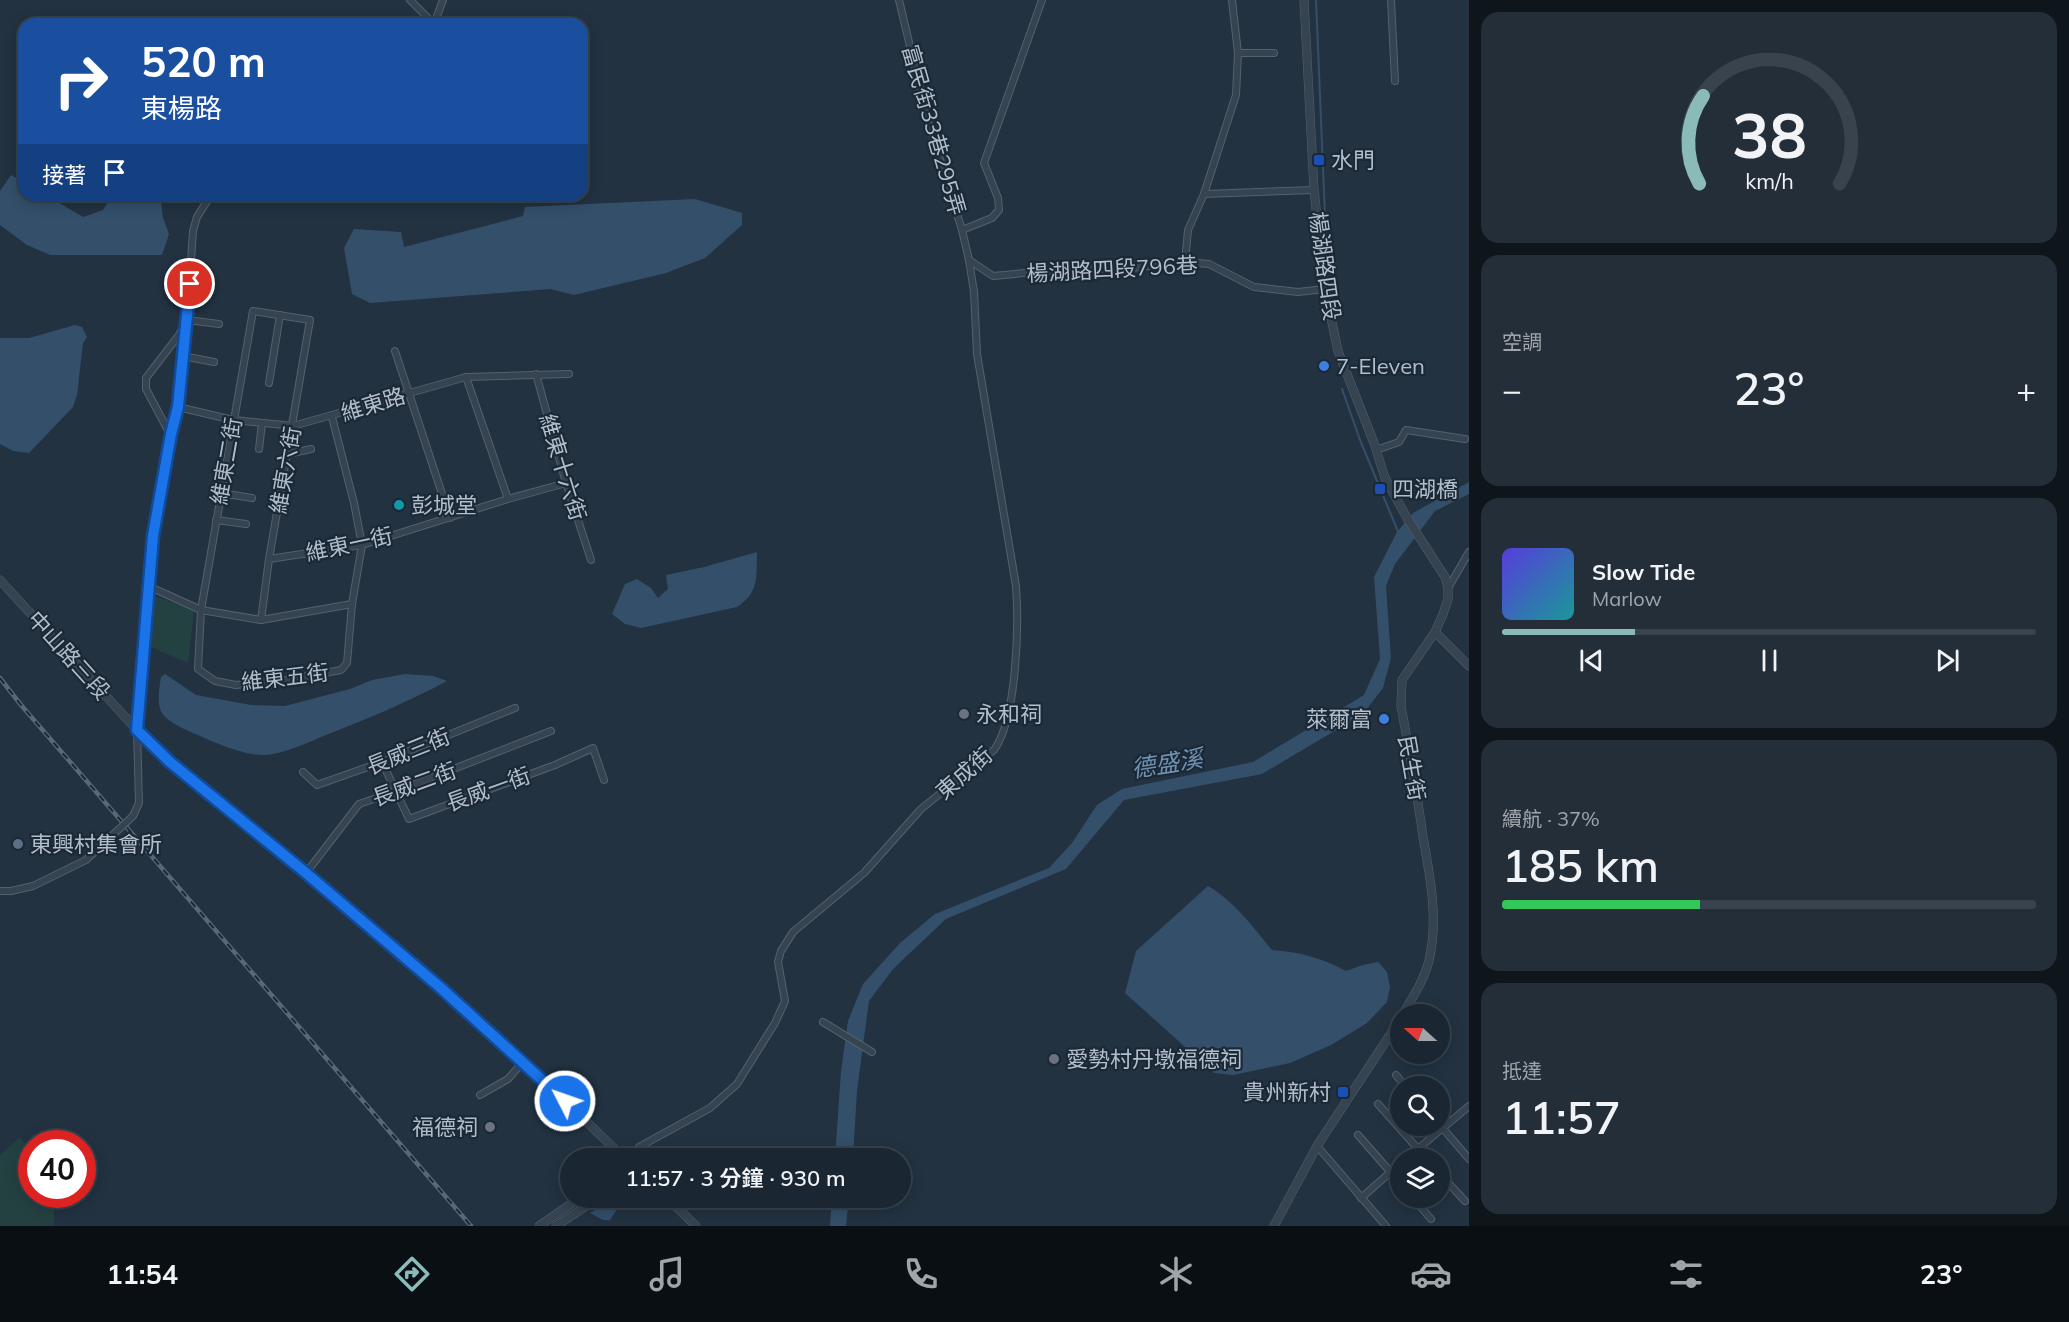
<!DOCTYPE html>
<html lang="zh-TW">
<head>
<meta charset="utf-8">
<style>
	body { margin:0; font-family:Mulish,"Noto Sans TC",sans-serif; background:#232e39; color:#f1f3f6; height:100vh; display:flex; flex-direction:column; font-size:22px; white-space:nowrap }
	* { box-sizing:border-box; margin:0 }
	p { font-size:20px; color:#9fa5ab }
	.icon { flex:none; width:33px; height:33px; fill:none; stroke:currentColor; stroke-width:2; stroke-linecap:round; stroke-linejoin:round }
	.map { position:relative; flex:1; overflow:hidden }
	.drawer { display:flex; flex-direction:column; gap:12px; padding:12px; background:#0e151b; width:600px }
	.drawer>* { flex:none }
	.guide { position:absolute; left:18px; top:18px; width:570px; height:183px; border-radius:18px; box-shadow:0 3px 15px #0003,0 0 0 2px #38434d; background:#1a4fa0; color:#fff; overflow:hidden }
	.needle { width:39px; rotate:291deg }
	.controls { position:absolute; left:1390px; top:1004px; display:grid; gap:12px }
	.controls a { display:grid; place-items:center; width:60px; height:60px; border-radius:50%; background:#1a2631; box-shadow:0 3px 15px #0003,0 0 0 2px #38434d; font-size:30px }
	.speed { position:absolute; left:18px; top:1130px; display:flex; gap:12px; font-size:30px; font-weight:700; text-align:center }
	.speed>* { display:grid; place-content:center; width:78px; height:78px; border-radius:50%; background:#1a2631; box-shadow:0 3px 15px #0003,0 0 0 2px #38434d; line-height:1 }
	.speed .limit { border:9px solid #d22; background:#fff; color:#111 }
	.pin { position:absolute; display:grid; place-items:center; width:51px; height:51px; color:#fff; margin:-26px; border:3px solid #fff; border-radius:50%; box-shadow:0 2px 6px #0007 }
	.me { position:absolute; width:66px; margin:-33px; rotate:311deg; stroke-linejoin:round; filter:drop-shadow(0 0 4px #0008) }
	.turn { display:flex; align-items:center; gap:21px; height:126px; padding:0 24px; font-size:27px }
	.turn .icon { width:78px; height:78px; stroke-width:2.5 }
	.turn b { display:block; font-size:42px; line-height:51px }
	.then { display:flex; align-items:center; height:57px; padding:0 24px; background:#0003; gap:12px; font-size:22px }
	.big { font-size:45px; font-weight:600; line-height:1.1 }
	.drawer .widget { flex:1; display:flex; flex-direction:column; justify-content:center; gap:9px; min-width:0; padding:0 21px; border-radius:18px; background:#232e39 }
	.drawer .dial { align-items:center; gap:0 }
	.dial svg { height:156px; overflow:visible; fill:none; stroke:#38434d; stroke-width:7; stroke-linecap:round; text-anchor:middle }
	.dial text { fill:#f1f3f6; stroke:none }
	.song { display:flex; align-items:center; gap:18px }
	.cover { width:72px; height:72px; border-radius:9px; background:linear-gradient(135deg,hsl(250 70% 55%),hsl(180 70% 35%)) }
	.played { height:6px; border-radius:3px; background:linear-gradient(90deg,#8bbbb9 25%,#38434d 25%) }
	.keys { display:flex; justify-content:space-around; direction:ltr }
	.heat { display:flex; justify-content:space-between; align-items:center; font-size:33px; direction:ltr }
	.charge { height:9px; border-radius:4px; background:linear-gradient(90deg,#34c759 37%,#38434d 0) }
	.trip { position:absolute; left:560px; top:1148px; width:351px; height:60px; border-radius:30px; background:#1a2631; box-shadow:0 3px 15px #0003,0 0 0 2px #38434d; font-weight:600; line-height:60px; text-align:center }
	.tab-bar { display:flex; height:96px; justify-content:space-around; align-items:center; background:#0a0f14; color:#9fa5ab }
	.tab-bar .icon { width:42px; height:42px }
	.tab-bar .on { color:#8bbbb9 }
	.tab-bar b { font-size:27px; color:#f1f3f6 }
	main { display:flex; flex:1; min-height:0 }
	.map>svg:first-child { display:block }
	.green { fill:#244142 }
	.water { fill:#344f6a }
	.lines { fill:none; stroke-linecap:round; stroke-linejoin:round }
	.stream { stroke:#344f6a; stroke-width:2 }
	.minor-casing { stroke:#54616e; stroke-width:8 }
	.tertiary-casing { stroke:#54616e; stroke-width:9 }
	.minor { stroke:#364350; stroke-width:6 }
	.tertiary { stroke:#364350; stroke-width:8 }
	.rail-casing { stroke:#586878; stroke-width:4.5 }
	.rail { stroke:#1b2835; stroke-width:2; stroke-dasharray:7; stroke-linecap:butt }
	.minor-bridge-casing { stroke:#54616e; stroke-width:8; stroke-linecap:butt }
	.minor-bridge { stroke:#364350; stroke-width:6 }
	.route-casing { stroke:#114b97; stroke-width:15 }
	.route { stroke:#1a73e8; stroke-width:10 }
	.transit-dot { fill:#1a4fb4; stroke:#1b2835; stroke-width:2 }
	.shop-dot { fill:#3f7fe0; stroke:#1b2835; stroke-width:2 }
	.culture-dot { fill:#0f9aa8; stroke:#1b2835; stroke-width:2 }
	.worship-dot { fill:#6b7280; stroke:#1b2835; stroke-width:2 }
	.service-dot { fill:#5c6f8a; stroke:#1b2835; stroke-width:2 }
	.labels { text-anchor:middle; stroke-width:4.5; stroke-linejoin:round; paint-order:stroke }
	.street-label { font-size:22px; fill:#b2becb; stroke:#1b2835 }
	.poi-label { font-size:22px; fill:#b2becb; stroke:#1b2835; text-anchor:start }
	.water-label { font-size:24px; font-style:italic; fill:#7092b2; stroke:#1b2835 }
</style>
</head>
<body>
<main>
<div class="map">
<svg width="1469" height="1226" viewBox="0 0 1469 1226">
	<rect width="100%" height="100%" fill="#223241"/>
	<g class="green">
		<path d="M 154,596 L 194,610 L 188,663 L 151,647 Z"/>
		<path d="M 20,1137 L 31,1151 L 32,1194 L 54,1194 L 54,1226 L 0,1226 L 0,1155 Z"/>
	</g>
	<g class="water">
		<path d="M 11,175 L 24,182 L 24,195 L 46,195 L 83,217 L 103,210 L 112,195 L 160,195 L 163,218 L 169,234 L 162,255 L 50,255 L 27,245 L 0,225 L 0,191 Z"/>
		<path d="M 695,199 L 742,213 L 742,225 L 705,258 L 666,273 L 574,295 L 551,289 L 370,303 L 352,294 L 344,248 L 354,229 L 401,232 L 404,247 L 523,216 L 525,207 Z"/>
		<path d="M 75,325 L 82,327 L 87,337 L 83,343 L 77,395 L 73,407 L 29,453 L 13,451 L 0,444 L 0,338 L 29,338 Z"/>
		<path d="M 1469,482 L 1469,494 L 1435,511 L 1395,564 L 1386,586 L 1391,658 L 1383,688 L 1363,714 L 1262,774 L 1124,800 L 1066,869 L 946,919 L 894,968 L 869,1001 L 857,1091 L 853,1158 L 835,1158 L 841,1071 L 848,1021 L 863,984 L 900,943 L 935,914 L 1049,868 L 1072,843 L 1097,805 L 1122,789 L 1253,762 L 1364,695 L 1380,659 L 1374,577 L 1397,532 L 1413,513 Z"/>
		<path d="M 757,552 C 756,576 760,592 737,607 L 641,628 L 625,624 L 612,614 L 625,584 L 637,579 L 651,588 L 658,598 L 668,589 L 666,575 L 704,567 Z"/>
		<path d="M 165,674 L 196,695 L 251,705 L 285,706 L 350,689 L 372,680 L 405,674 L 433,676 L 447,681 C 408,702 367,719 326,735 C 307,743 286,753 265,755 C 244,756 211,741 191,732 C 159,717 155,713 161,677 Z"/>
		<path d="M 1208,886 C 1234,901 1253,927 1272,950 C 1300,952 1322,958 1346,971 L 1363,965 L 1378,962 L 1387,972 L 1390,987 L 1387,1002 L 1367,1023 L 1331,1045 L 1290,1063 L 1233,1075 L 1214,1073 L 1125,993 L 1136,951 Z"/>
		<path d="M 617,1197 L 625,1197 L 610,1220 L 603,1220 L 590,1213 Z"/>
		<path d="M 832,1197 L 849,1197 L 846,1226 L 830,1226 Z"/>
	</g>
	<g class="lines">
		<g class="stream">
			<path d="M 1316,0 L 1327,264"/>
			<path d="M 1342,389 L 1360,440 L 1399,534"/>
		</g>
		<defs>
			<g id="minor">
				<path d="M 410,0 L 434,24"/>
				<path d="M 1391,0 L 1395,81"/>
				<path d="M 434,24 L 443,0"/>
				<path d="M 1238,53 L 1274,53"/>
				<path d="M 1204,194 L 1314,190"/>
				<path d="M 962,230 L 992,218 L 999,210 L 998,198 L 984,163 L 1042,0"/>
				<path d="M 969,260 L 993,276 L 1068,269 L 1131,268 L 1185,262 L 1209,264 L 1254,287 L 1298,292 L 1325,289"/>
				<path d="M 1185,262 L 1188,230 L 1204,194 L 1236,95 L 1238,53 L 1232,0"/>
				<path d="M 395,351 L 450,518"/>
				<path d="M 183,356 L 214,362"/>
				<path d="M 536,374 L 566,483 L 591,560"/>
				<path d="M 466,377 L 508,499"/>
				<path d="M 269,383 L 280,315"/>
				<path d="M 178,407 L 233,420 L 293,426 L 466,377 L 569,374"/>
				<path d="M 171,433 L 178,407 L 187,320 L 219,324"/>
				<path d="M 259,449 L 262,423"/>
				<path d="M 1376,450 L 1399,442 L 1406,430 L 1465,439"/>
				<path d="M 288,454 L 311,449"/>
				<path d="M 221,493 L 252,498"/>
				<path d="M 216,520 L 246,524"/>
				<path d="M 269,559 L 362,545 L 508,499 L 566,483"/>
				<path d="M 148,586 L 201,610 L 261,620 L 352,604"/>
				<path d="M 1448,588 L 1469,552"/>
				<path d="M 261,620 L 269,559 L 310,320 L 253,311 L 201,610 L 198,669 L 215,681 L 236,685 L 286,680 L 341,670 L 347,663 L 352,604 L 362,545 L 354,503 L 332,417"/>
				<path d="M 137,730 L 153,536 L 170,434 L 146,389 L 146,378 L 179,335 L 187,320 L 193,231 L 197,217 L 211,195"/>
				<path d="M 382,762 L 409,819 L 555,765 L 593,748 L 604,780"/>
				<path d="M 303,772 L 317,785 L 382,762 L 515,708"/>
				<path d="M 306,873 L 359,804 L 397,791 L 551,731"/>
				<path d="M 0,891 L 11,891"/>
				<path d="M 823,1022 L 872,1052"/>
				<path d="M 1396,1075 L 1405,1086"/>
				<path d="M 480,1095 L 508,1079 L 522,1063"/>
				<path d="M 1378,1104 L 1426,1158"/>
				<path d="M 1440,1125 L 1469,1159"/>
				<path d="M 1358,1135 L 1401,1184"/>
				<path d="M 1317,1146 L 1386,1226"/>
				<path d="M 631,1158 L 639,1147 L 710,1108 L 737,1084 L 775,1023 L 785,1001 L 778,962 L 781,951 L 793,932 L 864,873 L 921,809 L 994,750 C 1017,718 1019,626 1016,586 L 977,354 L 974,292 L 969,260 L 962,230 L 927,118 L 899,0"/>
				<path d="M 1407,1158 L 1469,1106"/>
				<path d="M 1440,1174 L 1465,1201"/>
				<path d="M 1412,1197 L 1431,1219"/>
				<path d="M 1361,1198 L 1401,1163"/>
			</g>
			<g id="tertiary">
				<path d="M 1304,0 L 1314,190 L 1325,289 L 1338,351 L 1374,443 L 1385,478 L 1407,518 L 1445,577 L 1448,588 L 1448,599 L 1443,614 L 1435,632 L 1402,680 L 1401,706 C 1409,749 1417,793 1423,837 C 1430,876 1438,917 1430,956 C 1426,977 1414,995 1403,1014"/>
				<path d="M 0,580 L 137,730 L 170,762 L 306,873 L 442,989 L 565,1101 L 624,1158"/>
				<path d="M 1435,632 L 1469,666"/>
				<path d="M 666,1197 L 696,1226"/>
				<path d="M 539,1226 L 581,1197"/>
				<path d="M 556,1226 L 600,1197"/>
				<path d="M 1274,1226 L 1317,1146 L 1401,1018"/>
			</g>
		</defs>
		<use href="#minor" class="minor-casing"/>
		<use href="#tertiary" class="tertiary-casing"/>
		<use href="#minor" class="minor"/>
		<use href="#tertiary" class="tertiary"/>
		<defs>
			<path id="rail" d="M 0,678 L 21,705 L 471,1226"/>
		</defs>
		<use href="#rail" class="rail-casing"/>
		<use href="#rail" class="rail"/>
		<defs>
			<path id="minor-bridge" d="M 11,891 L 33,886 L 86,860 L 133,816 L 139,803 L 137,730"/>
		</defs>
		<use href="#minor-bridge" class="minor-bridge-casing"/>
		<use href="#minor-bridge" class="minor-bridge"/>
	</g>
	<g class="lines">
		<defs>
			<path id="route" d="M 190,284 L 178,407 L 171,434 L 153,536 L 137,730 L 170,762 L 306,873 L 442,989 L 565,1101"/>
		</defs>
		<use href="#route" class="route-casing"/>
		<use href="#route" class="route"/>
	</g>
	<g class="transit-dot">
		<rect x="1313" y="154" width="12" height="12" rx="3"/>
		<rect x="1374" y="483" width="12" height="12" rx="3"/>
		<rect x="1337" y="1086" width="12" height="12" rx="3"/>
	</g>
	<g class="shop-dot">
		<circle cx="1324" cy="366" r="6"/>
		<circle cx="1384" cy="719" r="6"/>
	</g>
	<circle class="culture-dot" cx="399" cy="505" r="6"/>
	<g class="worship-dot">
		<circle cx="964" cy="714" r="6"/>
		<circle cx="1054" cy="1059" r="6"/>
		<circle cx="490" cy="1127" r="6"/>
	</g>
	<circle class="service-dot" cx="18" cy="844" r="6"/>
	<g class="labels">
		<g class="street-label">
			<text transform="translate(934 130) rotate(74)" y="8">富民街33巷295弄</text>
			<text transform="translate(1325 266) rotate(82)" y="8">楊湖路四段</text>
			<text transform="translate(1112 269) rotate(-3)" y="8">楊湖路四段796巷</text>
			<text transform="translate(373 404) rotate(-17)" y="8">維東路</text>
			<text transform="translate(226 461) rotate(-80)" y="8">維東二街</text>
			<text transform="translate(563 467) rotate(73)" y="8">維東十六街</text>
			<text transform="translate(285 470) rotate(-80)" y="8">維東六街</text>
			<text transform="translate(349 544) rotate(-12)" y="8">維東一街</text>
			<text transform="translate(69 655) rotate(48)" y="8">中山路三段</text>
			<text transform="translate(285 677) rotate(-7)" y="8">維東五街</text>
			<text transform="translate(408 751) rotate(-22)" y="8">長威三街</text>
			<text transform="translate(1412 768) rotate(80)" y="8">民生街</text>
			<text transform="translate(964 773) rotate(-41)" y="8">東成街</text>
			<text transform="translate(414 784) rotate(-20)" y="8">長威二街</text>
			<text transform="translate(488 789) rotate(-20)" y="8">長威一街</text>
		</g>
		<g class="poi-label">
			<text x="1331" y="168">水門</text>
			<text x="1336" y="374">7-Eleven</text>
			<text x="1392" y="497">四湖橋</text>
			<text x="411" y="513">彭城堂</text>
			<text x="976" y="722">永和祠</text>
			<text x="1372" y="727" text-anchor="end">萊爾富</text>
			<text x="30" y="852">東興村集會所</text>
			<text x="1066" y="1067">愛勢村丹墩福德祠</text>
			<text x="1331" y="1100" text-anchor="end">貴州新村</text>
			<text x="478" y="1135" text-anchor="end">福德祠</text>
		</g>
		<g class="water-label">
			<text transform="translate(1167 764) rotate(-9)" y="8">德盛溪</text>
		</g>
	</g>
</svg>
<div class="controls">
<a><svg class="needle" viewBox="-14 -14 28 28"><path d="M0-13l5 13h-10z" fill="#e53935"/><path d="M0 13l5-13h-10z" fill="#9fa5ab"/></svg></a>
<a><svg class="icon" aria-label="search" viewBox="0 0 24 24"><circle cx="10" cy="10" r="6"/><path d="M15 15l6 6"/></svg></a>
<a><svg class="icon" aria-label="layers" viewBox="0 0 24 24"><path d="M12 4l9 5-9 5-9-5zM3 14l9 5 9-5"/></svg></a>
</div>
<div class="speed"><div class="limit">40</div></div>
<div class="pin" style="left:190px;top:284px;background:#d93025"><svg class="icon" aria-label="arrive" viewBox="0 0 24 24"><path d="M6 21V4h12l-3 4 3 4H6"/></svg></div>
<svg class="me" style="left:565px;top:1101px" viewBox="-20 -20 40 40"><circle r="17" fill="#1a73e8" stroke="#fff" stroke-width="3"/><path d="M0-11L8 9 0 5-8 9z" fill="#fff"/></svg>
<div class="trip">11:57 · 3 分鐘 · 930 m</div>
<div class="guide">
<div class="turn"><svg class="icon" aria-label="right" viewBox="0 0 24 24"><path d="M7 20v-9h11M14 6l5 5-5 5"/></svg><div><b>520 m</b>東楊路</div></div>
<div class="then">接著<svg class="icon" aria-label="arrive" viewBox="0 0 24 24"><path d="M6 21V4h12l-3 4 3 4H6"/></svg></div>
</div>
</div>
<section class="drawer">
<div class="widget dial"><svg viewBox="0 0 100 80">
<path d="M14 69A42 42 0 1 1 86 69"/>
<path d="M14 69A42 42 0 0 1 16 24" stroke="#8bbbb9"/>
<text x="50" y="56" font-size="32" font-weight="700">38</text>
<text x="50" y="72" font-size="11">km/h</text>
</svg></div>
<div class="widget"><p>空調</p>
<div class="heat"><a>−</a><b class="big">23°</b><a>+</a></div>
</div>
<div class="widget">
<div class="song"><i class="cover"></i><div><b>Slow Tide</b><p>Marlow</p></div></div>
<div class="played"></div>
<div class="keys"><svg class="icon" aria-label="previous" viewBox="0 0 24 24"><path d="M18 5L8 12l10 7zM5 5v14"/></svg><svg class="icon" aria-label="pause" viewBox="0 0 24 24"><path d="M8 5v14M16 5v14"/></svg><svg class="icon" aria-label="next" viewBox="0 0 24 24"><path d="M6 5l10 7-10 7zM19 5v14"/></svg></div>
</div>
<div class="widget"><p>續航 · 37%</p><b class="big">185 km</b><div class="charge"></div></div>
<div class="widget"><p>抵達</p><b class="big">11:57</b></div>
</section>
</main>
<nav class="tab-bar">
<b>11:54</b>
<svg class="icon on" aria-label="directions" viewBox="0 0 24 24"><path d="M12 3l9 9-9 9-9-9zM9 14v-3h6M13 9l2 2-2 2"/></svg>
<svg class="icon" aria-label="music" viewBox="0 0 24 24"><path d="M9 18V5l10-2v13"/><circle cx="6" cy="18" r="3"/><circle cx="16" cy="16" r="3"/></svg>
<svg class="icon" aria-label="phone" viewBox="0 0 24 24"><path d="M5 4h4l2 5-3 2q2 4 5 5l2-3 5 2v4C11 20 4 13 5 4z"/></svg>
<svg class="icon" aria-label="climate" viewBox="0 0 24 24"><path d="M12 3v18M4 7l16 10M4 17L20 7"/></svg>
<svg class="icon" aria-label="car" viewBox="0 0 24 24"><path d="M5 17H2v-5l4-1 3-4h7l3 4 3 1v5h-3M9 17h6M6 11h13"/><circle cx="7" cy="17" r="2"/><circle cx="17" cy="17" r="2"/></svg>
<svg class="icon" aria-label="filters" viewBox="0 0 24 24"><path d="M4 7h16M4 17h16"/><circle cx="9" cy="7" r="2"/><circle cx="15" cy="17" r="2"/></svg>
<b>23°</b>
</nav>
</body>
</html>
